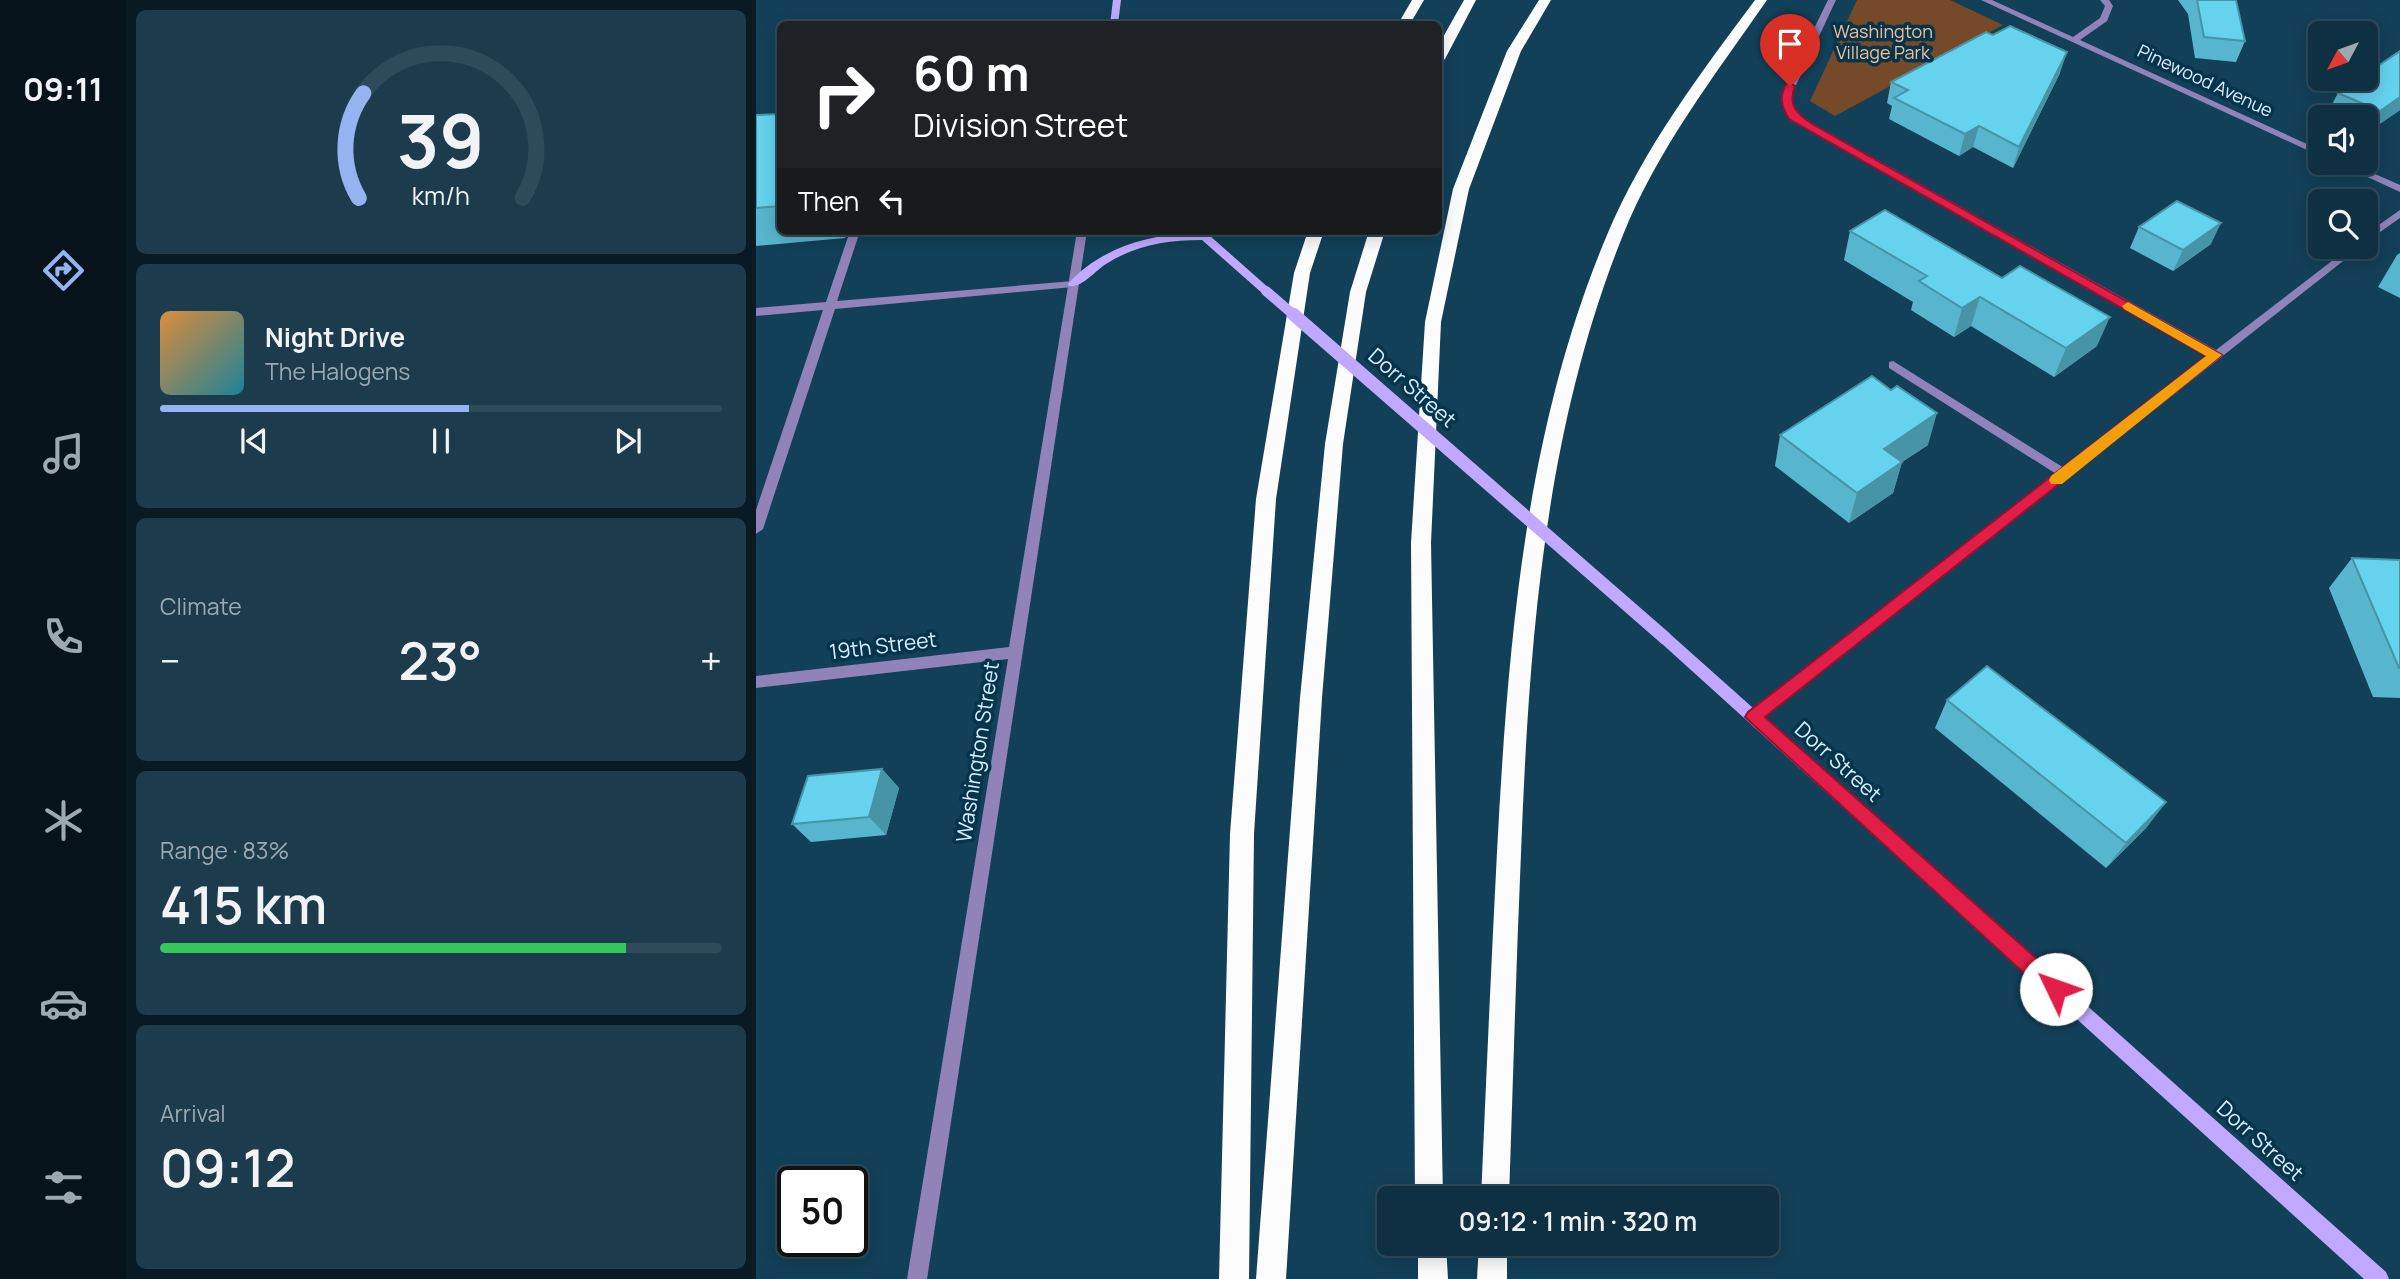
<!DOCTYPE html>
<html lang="en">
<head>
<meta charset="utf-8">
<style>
	body { margin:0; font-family:Manrope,sans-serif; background:#1c3c4d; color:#f1f3f6; height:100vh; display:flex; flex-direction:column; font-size:26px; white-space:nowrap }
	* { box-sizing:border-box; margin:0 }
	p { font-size:23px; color:#9ba9b2 }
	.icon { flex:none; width:38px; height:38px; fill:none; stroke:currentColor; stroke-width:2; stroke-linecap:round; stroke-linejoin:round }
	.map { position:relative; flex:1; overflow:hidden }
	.side { display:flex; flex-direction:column; gap:10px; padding:10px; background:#081a24; width:630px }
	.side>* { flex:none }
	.banner { position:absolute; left:21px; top:21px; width:665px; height:214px; border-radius:10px; box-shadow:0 4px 18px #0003,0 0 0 2px #2e4b5b; background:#202124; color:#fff; overflow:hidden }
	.needle { width:46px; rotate:229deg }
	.buttons { position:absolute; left:1552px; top:21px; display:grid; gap:14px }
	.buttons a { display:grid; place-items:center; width:70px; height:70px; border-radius:10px; background:#0e3042; box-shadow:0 4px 18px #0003,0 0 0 2px #2e4b5b; font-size:35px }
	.speed { position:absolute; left:21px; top:1166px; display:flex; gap:14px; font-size:35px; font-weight:700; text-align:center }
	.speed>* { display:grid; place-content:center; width:91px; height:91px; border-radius:50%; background:#0e3042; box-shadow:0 4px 18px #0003,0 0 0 2px #2e4b5b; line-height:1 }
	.speed .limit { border:4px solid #111; border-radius:10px; background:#fff; color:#111 }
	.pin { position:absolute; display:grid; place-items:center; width:60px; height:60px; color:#fff; margin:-72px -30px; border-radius:50% 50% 50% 0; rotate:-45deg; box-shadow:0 0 7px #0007 }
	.pin .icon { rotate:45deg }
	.me { position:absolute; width:77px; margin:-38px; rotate:312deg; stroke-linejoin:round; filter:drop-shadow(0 0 5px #0008) }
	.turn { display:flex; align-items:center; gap:24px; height:147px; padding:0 21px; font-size:32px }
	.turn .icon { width:91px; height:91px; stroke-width:2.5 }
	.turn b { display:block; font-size:49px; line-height:60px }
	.then { display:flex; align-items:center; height:66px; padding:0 21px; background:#0003; gap:14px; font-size:26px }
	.big { font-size:52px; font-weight:600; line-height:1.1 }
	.side .card { flex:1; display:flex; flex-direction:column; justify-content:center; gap:10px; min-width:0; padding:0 24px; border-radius:10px; background:#1c3c4d }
	.side .dial { align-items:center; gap:0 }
	.dial svg { height:182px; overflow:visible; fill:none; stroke:#2e4b5b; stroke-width:7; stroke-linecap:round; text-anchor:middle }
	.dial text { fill:#f1f3f6; stroke:none }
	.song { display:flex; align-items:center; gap:21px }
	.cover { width:84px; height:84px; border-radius:10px; background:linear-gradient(135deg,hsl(30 70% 55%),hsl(190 70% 35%)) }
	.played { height:7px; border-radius:4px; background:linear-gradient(90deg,#95b2f1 55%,#2e4b5b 55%) }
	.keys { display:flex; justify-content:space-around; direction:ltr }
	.heat { display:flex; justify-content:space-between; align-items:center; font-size:38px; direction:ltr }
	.charge { height:10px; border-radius:5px; background:linear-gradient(90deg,#34c759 83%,#2e4b5b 0) }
	.trip { position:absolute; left:621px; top:1186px; width:402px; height:70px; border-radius:10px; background:#0e3042; box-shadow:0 4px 18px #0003,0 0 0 2px #2e4b5b; font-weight:600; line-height:70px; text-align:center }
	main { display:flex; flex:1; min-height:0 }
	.tabs { display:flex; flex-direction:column; width:126px; justify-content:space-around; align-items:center; background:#06131a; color:#9ba9b2 }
	.tabs .icon { width:49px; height:49px }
	.tabs .on { color:#95b2f1 }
	.tabs b { font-size:32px; color:#f1f3f6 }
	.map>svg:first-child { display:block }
	.green { fill:#764a28 }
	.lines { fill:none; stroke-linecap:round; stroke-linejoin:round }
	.lane { fill:#9182b8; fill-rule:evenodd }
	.street { fill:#9182b8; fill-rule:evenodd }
	.secondary { fill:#c1a9ff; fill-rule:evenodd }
	.highway { fill:#fcfcfc; fill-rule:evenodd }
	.secondary-bridge-far1 { stroke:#c1a9ff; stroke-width:10 }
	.secondary-bridge { stroke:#c1a9ff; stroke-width:13 }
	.wall { fill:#57b5cd }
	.shaded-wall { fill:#4794a7 }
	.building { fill:#65d3ee; stroke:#4794a7; stroke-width:2 }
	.route { fill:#e11d48; stroke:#92132f; stroke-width:2 }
	.slow { fill:#f59e0b }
	.labels { text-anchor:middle; stroke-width:7; stroke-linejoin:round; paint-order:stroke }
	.far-park-label { font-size:18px; fill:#f9bd92; stroke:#05354d }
	.far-street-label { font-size:18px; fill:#d8effe; stroke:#05354d }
	.street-label { font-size:21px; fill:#d8effe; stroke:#05354d }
</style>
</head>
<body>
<main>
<nav class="tabs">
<b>09:11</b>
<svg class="icon on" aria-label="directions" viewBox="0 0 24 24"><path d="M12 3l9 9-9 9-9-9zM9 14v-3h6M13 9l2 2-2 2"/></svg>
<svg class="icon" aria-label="music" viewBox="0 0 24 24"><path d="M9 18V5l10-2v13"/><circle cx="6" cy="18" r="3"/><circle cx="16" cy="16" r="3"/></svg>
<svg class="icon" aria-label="phone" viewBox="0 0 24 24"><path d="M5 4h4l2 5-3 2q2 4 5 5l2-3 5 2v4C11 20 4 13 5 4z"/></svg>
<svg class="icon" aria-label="climate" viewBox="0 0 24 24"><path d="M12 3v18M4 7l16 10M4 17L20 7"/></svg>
<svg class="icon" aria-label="car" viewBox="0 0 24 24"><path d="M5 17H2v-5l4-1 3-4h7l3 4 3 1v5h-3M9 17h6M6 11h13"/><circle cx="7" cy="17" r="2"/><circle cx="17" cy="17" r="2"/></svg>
<svg class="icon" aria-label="filters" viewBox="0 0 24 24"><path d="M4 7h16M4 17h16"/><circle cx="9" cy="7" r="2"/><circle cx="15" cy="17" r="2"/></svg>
</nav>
<section class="side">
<div class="card dial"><svg viewBox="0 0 100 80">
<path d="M14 69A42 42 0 1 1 86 69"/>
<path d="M14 69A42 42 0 0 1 16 23" stroke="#95b2f1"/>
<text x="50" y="56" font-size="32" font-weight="700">39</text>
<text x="50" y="72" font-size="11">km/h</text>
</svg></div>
<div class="card">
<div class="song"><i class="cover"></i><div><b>Night Drive</b><p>The Halogens</p></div></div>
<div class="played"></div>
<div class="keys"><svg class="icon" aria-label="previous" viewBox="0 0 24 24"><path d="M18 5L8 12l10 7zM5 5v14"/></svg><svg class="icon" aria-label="pause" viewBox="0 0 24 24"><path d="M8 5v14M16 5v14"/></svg><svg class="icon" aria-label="next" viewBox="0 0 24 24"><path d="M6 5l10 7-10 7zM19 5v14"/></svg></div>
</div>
<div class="card"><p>Climate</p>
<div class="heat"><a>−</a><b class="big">23°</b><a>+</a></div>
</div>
<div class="card"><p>Range · 83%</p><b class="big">415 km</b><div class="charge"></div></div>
<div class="card"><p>Arrival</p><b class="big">09:12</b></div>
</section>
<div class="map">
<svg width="1644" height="1279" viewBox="0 0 1644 1279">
	<rect width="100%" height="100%" fill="#124058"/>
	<path class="green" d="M 1101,0 L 1194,0 L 1247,25 L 1079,116 L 1054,101 Z"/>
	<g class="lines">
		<g class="lane">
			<path d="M 94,231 L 104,231 L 81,301 L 317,281 L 322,284 L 317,287 L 79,309 L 7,529 L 0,534 L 0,510 L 67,310 L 0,316 L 0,308 L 70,302 Z"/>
			<path d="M 1137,361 L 1313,471 L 1315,474 L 1313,477 L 1305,477 L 1133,368 L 1133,362 Z"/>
		</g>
		<g class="street">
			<path d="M 1072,0 L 1080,0 L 1035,96 L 1041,115 L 1460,350 L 1594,247 L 1605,247 L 1003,721 L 998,723 L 993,721 L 991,717 L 993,713 L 1453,356 L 1034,119 L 1025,96 Z"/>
			<path d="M 1225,0 L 1236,0 L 1317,37 L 1344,18 L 1349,6 L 1344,0 L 1353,0 L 1357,6 L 1351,21 L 1324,40 L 1564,150 L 1564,156 Z"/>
			<path d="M 1581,163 L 1594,163 L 1644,185 L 1644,192 Z"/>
			<path d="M 1644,210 L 1644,218 L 1610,242 L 1610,234 Z"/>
			<path d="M 321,231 L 331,231 L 171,1279 L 151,1279 L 252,659 L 0,688 L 0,676 L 253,647 Z"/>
		</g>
		<g class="secondary">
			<path d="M 357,0 L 365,0 L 362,24 L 354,24 Z"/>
			<path d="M 438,231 L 448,231 L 453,235 L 514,289 L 514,293 L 506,293 L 446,240 C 411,240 380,245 350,264 C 339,271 326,288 313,286 L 312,284 C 343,249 393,233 439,234 Z"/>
			<path d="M 909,632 L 914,634 L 1630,1272 L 1633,1279 L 1608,1279 L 904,642 L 902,638 L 904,634 Z"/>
		</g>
		<g class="highway">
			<path d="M 656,0 L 668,0 L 654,24 L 642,24 Z"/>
			<path d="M 708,0 L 720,0 L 689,59 L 682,63 L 682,46 Z"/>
			<path d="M 783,0 L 795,0 L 765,51 L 713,189 L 685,322 L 675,543 L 687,1199 L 659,1199 L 655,543 L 669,322 L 697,189 L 751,51 Z"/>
			<path d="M 999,0 L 1011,0 C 959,75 901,150 867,235 C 788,431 773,644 765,853 C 760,968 757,1083 753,1199 L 725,1199 C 730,1083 735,968 741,852 C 752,644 769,429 851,235 C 887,149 944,74 999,0 Z"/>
			<path d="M 552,231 L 568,231 L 554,273 L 520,499 L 498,834 L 493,1279 L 463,1279 L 474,834 L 500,499 L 538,273 Z"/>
			<path d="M 613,231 L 629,231 L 610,292 L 587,444 L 566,698 L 530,1279 L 500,1279 L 544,698 L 569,444 L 594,292 Z"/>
			<path d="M 662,1244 L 690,1244 L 692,1279 L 662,1279 Z"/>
			<path d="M 723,1244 L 751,1244 L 751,1279 L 721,1279 Z"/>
		</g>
		<path class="secondary-bridge-far1" d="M 510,291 L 539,316"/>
		<path class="secondary-bridge" d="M 537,314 L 909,638"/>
	</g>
	<g class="wall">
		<path d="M 1422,0 L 1480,0 L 1489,41 L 1480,62 L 1439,58 L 1432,14 Z"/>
		<path d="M 1644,51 L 1644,110 L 1612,132 L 1610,131 L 1610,117 L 1578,117 L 1571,114 L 1582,93 Z"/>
		<path d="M 1304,73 L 1257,168 L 1217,147 L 1203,156 L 1133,119 L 1136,106 L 1131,103 L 1135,82 Z"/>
		<path d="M 24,114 L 24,231 L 91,231 L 89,238 L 0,246 L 0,115 Z"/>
		<path d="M 1383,227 L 1455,244 L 1417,271 L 1374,248 Z"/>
		<path d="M 1094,231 L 1341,346 L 1298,377 L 1215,326 L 1198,337 L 1155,310 L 1157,302 L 1088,260 Z"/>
		<path d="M 1644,253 L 1644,298 L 1622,287 L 1641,255 Z"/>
		<path d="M 1024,435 L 1172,445 L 1146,462 L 1137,493 L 1093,523 L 1019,466 Z"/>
		<path d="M 1596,558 L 1644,560 L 1644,698 L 1617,697 L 1573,588 Z"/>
		<path d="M 1191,700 L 1410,802 L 1390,828 L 1350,868 L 1179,728 Z"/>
		<path d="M 126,769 L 143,788 L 130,835 L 55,842 L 36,824 Z"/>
	</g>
	<g class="shaded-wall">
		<path d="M 1311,52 L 1304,73 L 1257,168 L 1263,147 Z"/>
		<path d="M 1644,97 L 1644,110 L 1612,132 L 1624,111 Z"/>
		<path d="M 1223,126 L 1217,147 L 1203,156 L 1209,134 Z"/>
		<path d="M 1465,223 L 1455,244 L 1417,271 L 1427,250 Z"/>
		<path d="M 85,231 L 91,231 L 89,238 Z"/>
		<path d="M 1224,297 L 1215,326 L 1198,337 L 1206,308 Z"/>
		<path d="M 1354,317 L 1341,346 L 1298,377 L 1310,348 Z"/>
		<path d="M 1181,413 L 1172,445 L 1146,462 L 1137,493 L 1093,523 L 1101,493 L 1128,449 Z"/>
		<path d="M 126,769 L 143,788 L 130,835 L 113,817 Z"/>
		<path d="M 1410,802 L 1390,828 L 1350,868 L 1370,843 Z"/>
	</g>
	<g class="building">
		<path d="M 1441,0 L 1480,0 L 1489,41 L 1448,37 Z"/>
		<path d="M 1254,26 L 1311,52 L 1263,147 L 1223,126 L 1209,134 L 1138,98 L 1152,90 L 1135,82 L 1230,32 L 1237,35 Z"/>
		<path d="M 1644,51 L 1644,97 L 1624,111 L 1582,93 L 1603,79 L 1610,79 L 1610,74 Z"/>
		<path d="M 24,114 L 24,206 L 0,208 L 0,115 Z"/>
		<path d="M 1421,201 L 1465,223 L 1427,250 L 1383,227 Z"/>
		<path d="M 1129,210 L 1246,278 L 1264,266 L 1354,317 L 1310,348 L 1224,297 L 1206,308 L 1163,281 L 1171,276 L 1094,231 Z"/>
		<path d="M 1116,376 L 1135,390 L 1141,386 L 1181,413 L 1128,449 L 1146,462 L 1101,493 L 1024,435 Z"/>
		<path d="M 1596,558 L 1644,560 L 1644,668 L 1643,668 Z"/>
		<path d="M 1231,666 L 1410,802 L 1370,843 L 1191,700 Z"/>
		<path d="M 126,769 L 113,817 L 36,824 L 52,776 Z"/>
	</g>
	<path class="route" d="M 1034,83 L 1039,86 C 1031,106 1042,115 1058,125 L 1466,355 L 1009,717 L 1307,982 L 1310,989 L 1307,996 L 1300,998 L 1293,996 L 989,717 L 992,712 L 1450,356 L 1033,119 C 1025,106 1023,97 1030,84 Z"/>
	<path class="slow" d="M 1372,302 L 1466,355 L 1306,484 L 1295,484 L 1293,480 L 1295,476 L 1450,356 L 1368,309 L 1366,306 Z"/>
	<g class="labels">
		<g class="far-park-label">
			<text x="1127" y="38">Washington<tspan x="1127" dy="21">Village Park</tspan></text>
		</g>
		<g class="far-street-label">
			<text transform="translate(1449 81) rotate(25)" y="6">Pinewood Avenue</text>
		</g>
		<g class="street-label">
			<text transform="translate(656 388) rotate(41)" y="7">Dorr Street</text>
			<text transform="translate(127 646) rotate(-7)" y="7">19th Street</text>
			<text transform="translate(222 752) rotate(-81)" y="7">Washington Street</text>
			<text transform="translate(1082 762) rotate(42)" y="7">Dorr Street</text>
			<text transform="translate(1504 1141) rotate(42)" y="7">Dorr Street</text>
		</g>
	</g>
</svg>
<div class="buttons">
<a><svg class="needle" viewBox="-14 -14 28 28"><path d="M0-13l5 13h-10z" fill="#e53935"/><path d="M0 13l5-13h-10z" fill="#9ba9b2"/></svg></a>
<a><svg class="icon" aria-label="sound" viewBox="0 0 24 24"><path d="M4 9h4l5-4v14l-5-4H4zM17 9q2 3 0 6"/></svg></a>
<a><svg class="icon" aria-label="search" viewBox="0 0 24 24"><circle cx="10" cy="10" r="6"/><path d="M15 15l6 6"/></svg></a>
</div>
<div class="speed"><div class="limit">50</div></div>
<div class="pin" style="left:1034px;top:86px;background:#d93025"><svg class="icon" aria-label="arrive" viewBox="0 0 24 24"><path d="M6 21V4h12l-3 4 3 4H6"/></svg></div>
<svg class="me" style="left:1300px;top:989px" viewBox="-20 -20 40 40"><circle r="19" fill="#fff"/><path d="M0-13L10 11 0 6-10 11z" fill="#e11d48"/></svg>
<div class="trip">09:12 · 1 min · 320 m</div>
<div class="banner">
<div class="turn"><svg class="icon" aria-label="right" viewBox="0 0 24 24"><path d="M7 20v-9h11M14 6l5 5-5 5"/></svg><div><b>60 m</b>Division Street</div></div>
<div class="then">Then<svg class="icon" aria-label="left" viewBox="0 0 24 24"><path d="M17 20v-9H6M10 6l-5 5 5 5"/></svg></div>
</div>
</div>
</main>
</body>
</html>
